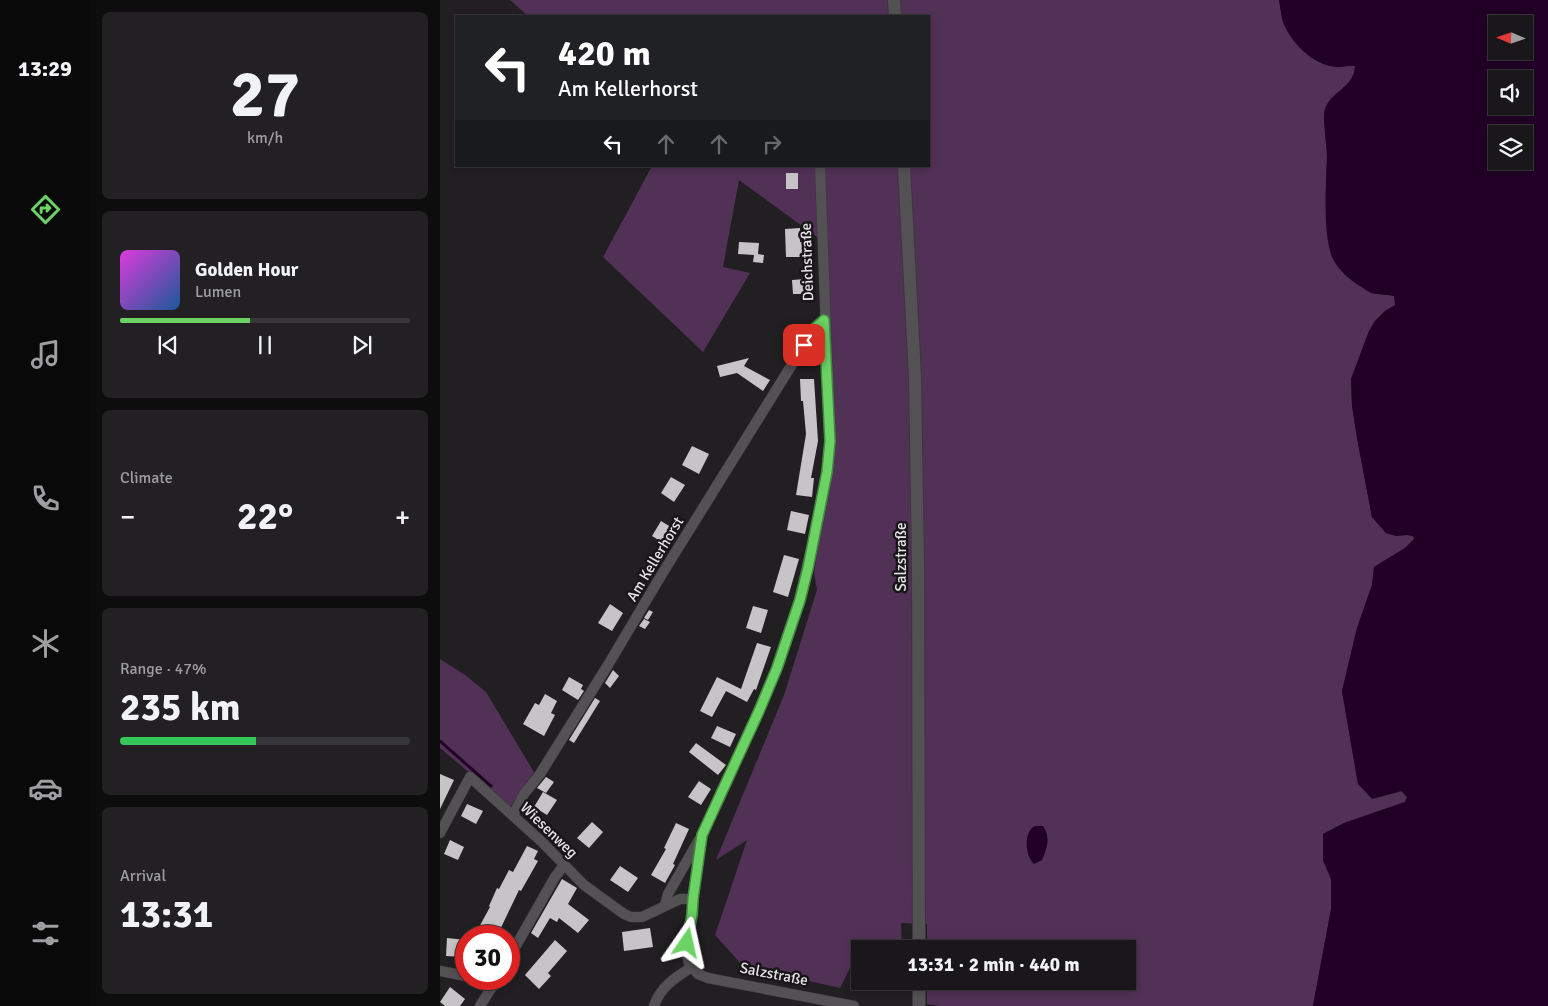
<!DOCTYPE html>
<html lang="en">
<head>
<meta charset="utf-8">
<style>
	body { margin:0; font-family:Signika,sans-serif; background:#222022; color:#f1f3f6; height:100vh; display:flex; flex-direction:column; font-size:19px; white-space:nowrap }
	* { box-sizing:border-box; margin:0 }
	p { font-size:16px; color:#9f9fa2 }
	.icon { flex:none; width:28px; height:28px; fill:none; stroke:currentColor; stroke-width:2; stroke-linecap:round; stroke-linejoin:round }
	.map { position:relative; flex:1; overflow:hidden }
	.drawer { display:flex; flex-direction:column; gap:12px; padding:12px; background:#0e0d0e; width:350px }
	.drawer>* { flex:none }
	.top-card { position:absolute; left:15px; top:15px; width:475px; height:152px; border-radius:0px; box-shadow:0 2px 8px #0003,0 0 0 1px #373638; background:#202124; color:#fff; overflow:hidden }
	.needle { width:32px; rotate:272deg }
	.fabs { position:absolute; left:1048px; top:15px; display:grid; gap:10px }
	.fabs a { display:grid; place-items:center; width:45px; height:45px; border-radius:0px; background:#191719; box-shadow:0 2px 8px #0003,0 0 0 1px #373638; font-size:25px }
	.speed { position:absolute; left:15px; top:925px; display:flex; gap:10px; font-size:25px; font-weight:700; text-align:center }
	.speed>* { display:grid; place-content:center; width:65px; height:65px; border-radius:50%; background:#191719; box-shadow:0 2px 8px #0003,0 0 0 1px #373638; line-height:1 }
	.speed .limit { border:8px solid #d22; background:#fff; color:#111 }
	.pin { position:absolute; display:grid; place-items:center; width:42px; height:42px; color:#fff; margin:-21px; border-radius:10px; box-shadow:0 2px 8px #0006 }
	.me { position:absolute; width:55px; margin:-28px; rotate:11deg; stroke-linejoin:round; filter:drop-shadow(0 0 4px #0008) }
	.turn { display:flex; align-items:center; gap:18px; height:105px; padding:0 20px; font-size:22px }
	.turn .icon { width:65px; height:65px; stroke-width:2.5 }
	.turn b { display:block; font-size:35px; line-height:42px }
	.lanes { display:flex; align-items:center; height:48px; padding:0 20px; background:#0003; justify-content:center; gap:25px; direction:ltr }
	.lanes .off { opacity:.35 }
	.big { font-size:38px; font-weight:700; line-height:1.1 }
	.drawer .card { flex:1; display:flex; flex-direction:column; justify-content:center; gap:8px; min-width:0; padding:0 18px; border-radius:8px; background:#222022 }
	.drawer .dial { align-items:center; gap:0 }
	.dial b { font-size:65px; line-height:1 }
	.song { display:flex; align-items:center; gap:15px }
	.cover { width:60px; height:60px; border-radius:8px; background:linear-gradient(135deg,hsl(300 70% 55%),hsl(210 70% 35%)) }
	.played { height:5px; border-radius:2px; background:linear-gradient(90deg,#6ad363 45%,#373638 45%) }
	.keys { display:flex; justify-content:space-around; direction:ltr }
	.heat { display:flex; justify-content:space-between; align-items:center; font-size:28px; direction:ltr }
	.charge { height:8px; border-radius:4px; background:linear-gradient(90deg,#34c759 47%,#373638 0) }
	.trip { position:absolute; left:411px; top:940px; width:285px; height:50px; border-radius:0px; background:#191719; box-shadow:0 2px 8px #0003,0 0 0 1px #373638; font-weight:700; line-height:50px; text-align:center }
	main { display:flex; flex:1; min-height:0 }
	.tabs { display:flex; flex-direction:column; width:90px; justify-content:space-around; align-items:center; background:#0a090a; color:#9f9fa2 }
	.tabs .icon { width:35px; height:35px }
	.tabs .selected { color:#6ad363 }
	.tabs b { font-size:22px; color:#f1f3f6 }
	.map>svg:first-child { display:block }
	.green { fill:#513156 }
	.water { fill:#210026; fill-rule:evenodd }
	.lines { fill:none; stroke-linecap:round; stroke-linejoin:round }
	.stream { stroke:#210026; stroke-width:3 }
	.building { fill:#c6c4c7 }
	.minor-casing { stroke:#3b393b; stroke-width:11 }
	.tertiary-casing { stroke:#3b393b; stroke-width:14 }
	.minor { stroke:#535154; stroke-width:10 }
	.tertiary { stroke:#535154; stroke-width:12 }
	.route-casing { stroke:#458940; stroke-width:12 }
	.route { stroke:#6ad363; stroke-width:9 }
	.labels { text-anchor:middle; stroke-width:5; stroke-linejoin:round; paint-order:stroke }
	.street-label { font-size:15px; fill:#e6e5e6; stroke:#181618 }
</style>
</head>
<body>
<main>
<nav class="tabs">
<b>13:29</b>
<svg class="icon selected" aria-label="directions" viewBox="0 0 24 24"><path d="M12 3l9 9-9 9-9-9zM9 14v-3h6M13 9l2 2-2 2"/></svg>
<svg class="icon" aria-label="music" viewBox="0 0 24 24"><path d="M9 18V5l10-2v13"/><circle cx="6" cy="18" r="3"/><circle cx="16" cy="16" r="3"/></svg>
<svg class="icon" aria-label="phone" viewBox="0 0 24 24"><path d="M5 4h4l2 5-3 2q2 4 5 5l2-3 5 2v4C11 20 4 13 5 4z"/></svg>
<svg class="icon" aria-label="climate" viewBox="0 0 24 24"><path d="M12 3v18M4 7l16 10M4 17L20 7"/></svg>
<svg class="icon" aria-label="car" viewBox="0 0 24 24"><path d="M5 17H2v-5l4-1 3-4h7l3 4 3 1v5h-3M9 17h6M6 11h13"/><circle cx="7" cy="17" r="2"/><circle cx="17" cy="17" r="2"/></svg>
<svg class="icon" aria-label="filters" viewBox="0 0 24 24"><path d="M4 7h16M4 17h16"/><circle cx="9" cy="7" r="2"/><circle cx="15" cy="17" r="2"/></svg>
</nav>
<section class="drawer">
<div class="card dial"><b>27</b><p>km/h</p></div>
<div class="card">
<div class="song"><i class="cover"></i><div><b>Golden Hour</b><p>Lumen</p></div></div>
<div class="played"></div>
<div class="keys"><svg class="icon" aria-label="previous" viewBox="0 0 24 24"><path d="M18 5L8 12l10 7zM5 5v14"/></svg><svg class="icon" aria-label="pause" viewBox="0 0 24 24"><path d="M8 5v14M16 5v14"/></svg><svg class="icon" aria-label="next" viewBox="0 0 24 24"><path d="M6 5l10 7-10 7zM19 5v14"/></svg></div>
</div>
<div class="card"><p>Climate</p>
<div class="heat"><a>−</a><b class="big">22°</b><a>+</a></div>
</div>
<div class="card"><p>Range · 47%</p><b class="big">235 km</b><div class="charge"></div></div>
<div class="card"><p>Arrival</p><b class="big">13:31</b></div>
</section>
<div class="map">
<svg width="1108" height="1006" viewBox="0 0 1108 1006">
	<rect width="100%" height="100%" fill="#211f21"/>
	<g class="green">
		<path d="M 70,0 L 839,0 L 843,20 L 897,67 L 908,65 L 915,66 C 915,75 910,82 903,88 L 887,156 L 886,186 L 932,293 L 954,296 L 956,305 L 945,311 L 935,321 L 929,331 L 911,379 L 912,406 L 917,438 L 932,517 L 946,533 L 956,536 L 967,535 L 973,536 L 974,539 L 965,548 L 934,567 L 932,585 L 917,628 L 902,691 L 918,784 L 940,797 L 962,791 L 967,797 L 965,802 L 904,823 L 883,834 L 883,860 L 891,879 L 891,909 L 873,1006 L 499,1006 L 487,1004 L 487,981 L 688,981 L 688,949 L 487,949 L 487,924 L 461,923 L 462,949 L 420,949 L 420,970 L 410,968 L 400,988 L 303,966 L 275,935 L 307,840 L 276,860 L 344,695 L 377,590 L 374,573 L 389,476 L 384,242 L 299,180 L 283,267 L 310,273 L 263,352 L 163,257 L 212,166 L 489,166 L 489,16 L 88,16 Z"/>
		<path d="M 0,659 L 25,675 L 46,692 L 94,772 L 70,807 L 0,748 Z"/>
	</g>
	<g class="water">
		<path d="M 839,0 L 1108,0 L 1108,1006 L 873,1006 L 891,909 L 891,879 L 883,860 L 883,834 L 904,823 L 965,802 L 967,797 L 961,791 L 932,799 L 918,784 L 902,691 L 917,628 L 932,585 L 934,567 L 965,548 L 974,539 L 973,536 L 967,535 L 956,536 L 946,533 L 932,517 L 917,438 L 912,406 L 911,379 L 929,331 L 935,321 L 945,311 L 955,305 L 954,296 C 947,294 938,295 931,293 C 927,291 922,287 918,285 C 909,279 899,270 894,261 C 882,240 886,183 887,158 C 887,148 882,116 885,109 C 891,91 914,88 915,66 C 908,65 902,68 896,67 C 872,65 849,41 842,19 C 841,13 840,6 839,0 ZM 1056,24 L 1084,24 L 1084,51 L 1056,51 ZM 1056,79 L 1084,79 L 1084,106 L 1056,106 ZM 1056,134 L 1084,134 L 1084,161 L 1056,161 Z"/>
		<path d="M 595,826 L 603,826 C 611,837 607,849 602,860 L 594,864 C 585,856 583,832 595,826 Z"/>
	</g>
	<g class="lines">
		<path class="stream" d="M 0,741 L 51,786"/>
	</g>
	<g class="building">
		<rect x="346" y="173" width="12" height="16"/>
		<path d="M 360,228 L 360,242 L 362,242 L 363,257 L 346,257 L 345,229 Z"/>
		<path d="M 299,242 L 319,243 L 318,254 L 324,255 L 323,263 L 313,262 L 314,255 L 298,254 Z"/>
		<path d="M 365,279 L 365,294 L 353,294 L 352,280 Z"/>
		<path d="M 309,358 L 304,366 L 330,380 L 323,391 L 297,373 L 280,377 L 277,366 Z"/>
		<path d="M 360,379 L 374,379 L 378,441 L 371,478 L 374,478 L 372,497 L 356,495 L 366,434 L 363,401 L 361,401 Z"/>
		<path d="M 252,446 L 269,454 L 259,474 L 242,465 Z"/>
		<path d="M 231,477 L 245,485 L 234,502 L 221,493 Z"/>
		<path d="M 351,511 L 369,515 L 365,534 L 347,530 Z"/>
		<path d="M 221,521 L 234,529 L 225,544 L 212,536 Z"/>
		<path d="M 344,555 L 359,559 L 348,597 L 333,592 Z"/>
		<path d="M 170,604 L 183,613 L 172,631 L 158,623 Z"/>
		<path d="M 313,606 L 328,610 L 321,633 L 306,628 Z"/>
		<path d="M 209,610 L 213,612 L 208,620 L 204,618 Z"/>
		<path d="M 204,619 L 210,622 L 205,629 L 199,626 Z"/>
		<path d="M 317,643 L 331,647 L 316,690 L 314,689 L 307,702 L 286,691 L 272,717 L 260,711 L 277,677 L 301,689 Z"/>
		<path d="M 173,670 L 179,676 L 170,688 L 165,683 Z"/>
		<path d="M 129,677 L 143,685 L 141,689 L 144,691 L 138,700 L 122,690 Z"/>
		<path d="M 105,694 L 117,701 L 111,713 L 115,715 L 104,736 L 83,724 L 95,703 L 99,705 Z"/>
		<path d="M 155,698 L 160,701 L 134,743 L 129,740 Z"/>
		<path d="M 277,726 L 296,734 L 290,747 L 271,738 Z"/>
		<path d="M 256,743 L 286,765 L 278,775 L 249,752 Z"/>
		<path d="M 0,774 L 14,780 L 0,809 Z"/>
		<path d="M 106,777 L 114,782 L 106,793 L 97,788 Z"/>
		<path d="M 259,781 L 271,789 L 261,805 L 248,797 Z"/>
		<path d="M 103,792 L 117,800 L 107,815 L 94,807 Z"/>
		<path d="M 27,804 L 43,811 L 36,824 L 21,816 Z"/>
		<path d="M 152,822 L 163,832 L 149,848 L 137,838 Z"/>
		<path d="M 236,823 L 249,829 L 233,864 L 235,865 L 225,883 L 211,875 L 226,849 L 224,848 Z"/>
		<path d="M 10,840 L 24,847 L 18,860 L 4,854 Z"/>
		<path d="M 87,846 L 98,851 L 94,859 L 98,861 L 81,891 L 79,890 L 57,936 L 53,936 L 38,929 L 50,907 L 49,906 L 57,888 L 59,889 L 69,870 L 73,872 Z"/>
		<path d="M 180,866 L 198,878 L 188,892 L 170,880 Z"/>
		<path d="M 122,879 L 137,888 L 128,904 L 149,920 L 138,933 L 119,918 L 117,922 L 110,918 L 98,938 L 91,933 Z"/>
		<path d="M 210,928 L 213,947 L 184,951 L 182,932 Z"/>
		<path d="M 7,938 L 26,940 L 26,957 L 6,956 Z"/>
		<path d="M 115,940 L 127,951 L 108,973 L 111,976 L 99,989 L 85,975 Z"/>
		<path d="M 10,987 L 25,999 L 20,1006 L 5,1006 L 0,1002 Z"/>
	</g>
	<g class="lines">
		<defs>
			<g id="minor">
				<path d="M 73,815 L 84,794 L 100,774 L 168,665 L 222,574 L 374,329 L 384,320"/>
				<path d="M 0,833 L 30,777 L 102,842 L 144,885 L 184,914 L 191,917 L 202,917 L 240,899 L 253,899"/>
				<path d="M 225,905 L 228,894 L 259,840"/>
				<path d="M 69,958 L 115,877 L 124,865"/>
				<path d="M 252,967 L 258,974 L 268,978 L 414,1006"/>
				<path d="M 0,971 L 26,976"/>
				<path d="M 40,979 L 54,985"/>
				<path d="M 40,1006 L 57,979"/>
				<path d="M 214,1006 C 220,987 236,977 252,967 L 248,961 L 247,943 L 253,914 L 253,899 L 262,835 L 319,711 L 337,667 L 359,601 L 380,513 L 387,472 L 390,441 L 380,166"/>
			</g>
			<g id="tertiary">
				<path d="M 454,0 L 455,16"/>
				<path d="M 464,166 L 475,377 L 478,565 L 479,949"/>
				<path d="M 479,981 L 479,1006"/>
			</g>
		</defs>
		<use href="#minor" class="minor-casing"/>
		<use href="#tertiary" class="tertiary-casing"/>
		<use href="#minor" class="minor"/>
		<use href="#tertiary" class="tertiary"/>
	</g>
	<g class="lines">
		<defs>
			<path id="route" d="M 247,943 L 252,914 L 253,899 L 262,835 L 319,711 L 337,668 L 360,600 L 368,568 L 387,472 L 390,441 L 384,320 L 374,329 L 364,345"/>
		</defs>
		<use href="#route" class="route-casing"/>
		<use href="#route" class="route"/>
	</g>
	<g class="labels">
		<g class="street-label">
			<text transform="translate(367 262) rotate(-92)" y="5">Deichstraße</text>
			<text transform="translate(461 557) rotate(-90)" y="5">Salzstraße</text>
			<text transform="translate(215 559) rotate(-59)" y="5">Am Kellerhorst</text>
			<text transform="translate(109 830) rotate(44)" y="5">Wiesenweg</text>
			<text transform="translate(334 974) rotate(11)" y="5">Salzstraße</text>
		</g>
	</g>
</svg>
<div class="fabs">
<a><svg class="needle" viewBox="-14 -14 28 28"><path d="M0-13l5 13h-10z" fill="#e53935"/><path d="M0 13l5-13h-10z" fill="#9f9fa2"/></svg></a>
<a><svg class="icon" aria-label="sound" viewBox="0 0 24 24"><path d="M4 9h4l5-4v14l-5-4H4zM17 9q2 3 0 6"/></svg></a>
<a><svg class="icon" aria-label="layers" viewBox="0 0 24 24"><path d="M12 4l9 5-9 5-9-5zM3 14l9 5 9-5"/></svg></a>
</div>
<div class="speed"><div class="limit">30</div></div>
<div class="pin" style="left:364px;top:345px;background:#d93025"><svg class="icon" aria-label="arrive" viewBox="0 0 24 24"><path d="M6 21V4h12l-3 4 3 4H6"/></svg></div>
<svg class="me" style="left:247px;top:943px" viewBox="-20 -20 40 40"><path d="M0-17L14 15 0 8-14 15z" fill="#6ad363" stroke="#fff" stroke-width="4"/></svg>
<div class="trip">13:31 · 2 min · 440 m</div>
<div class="top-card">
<div class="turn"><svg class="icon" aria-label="left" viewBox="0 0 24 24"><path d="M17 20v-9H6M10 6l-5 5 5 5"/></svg><div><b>420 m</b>Am Kellerhorst</div></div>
<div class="lanes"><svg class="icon" aria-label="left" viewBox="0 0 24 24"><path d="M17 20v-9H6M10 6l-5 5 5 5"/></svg><svg class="icon off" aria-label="ahead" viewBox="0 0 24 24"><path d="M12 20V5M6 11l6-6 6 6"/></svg><svg class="icon off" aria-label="ahead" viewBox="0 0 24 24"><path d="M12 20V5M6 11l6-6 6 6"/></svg><svg class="icon off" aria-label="right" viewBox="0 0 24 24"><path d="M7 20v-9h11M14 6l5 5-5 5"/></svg></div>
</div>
</div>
</main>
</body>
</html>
